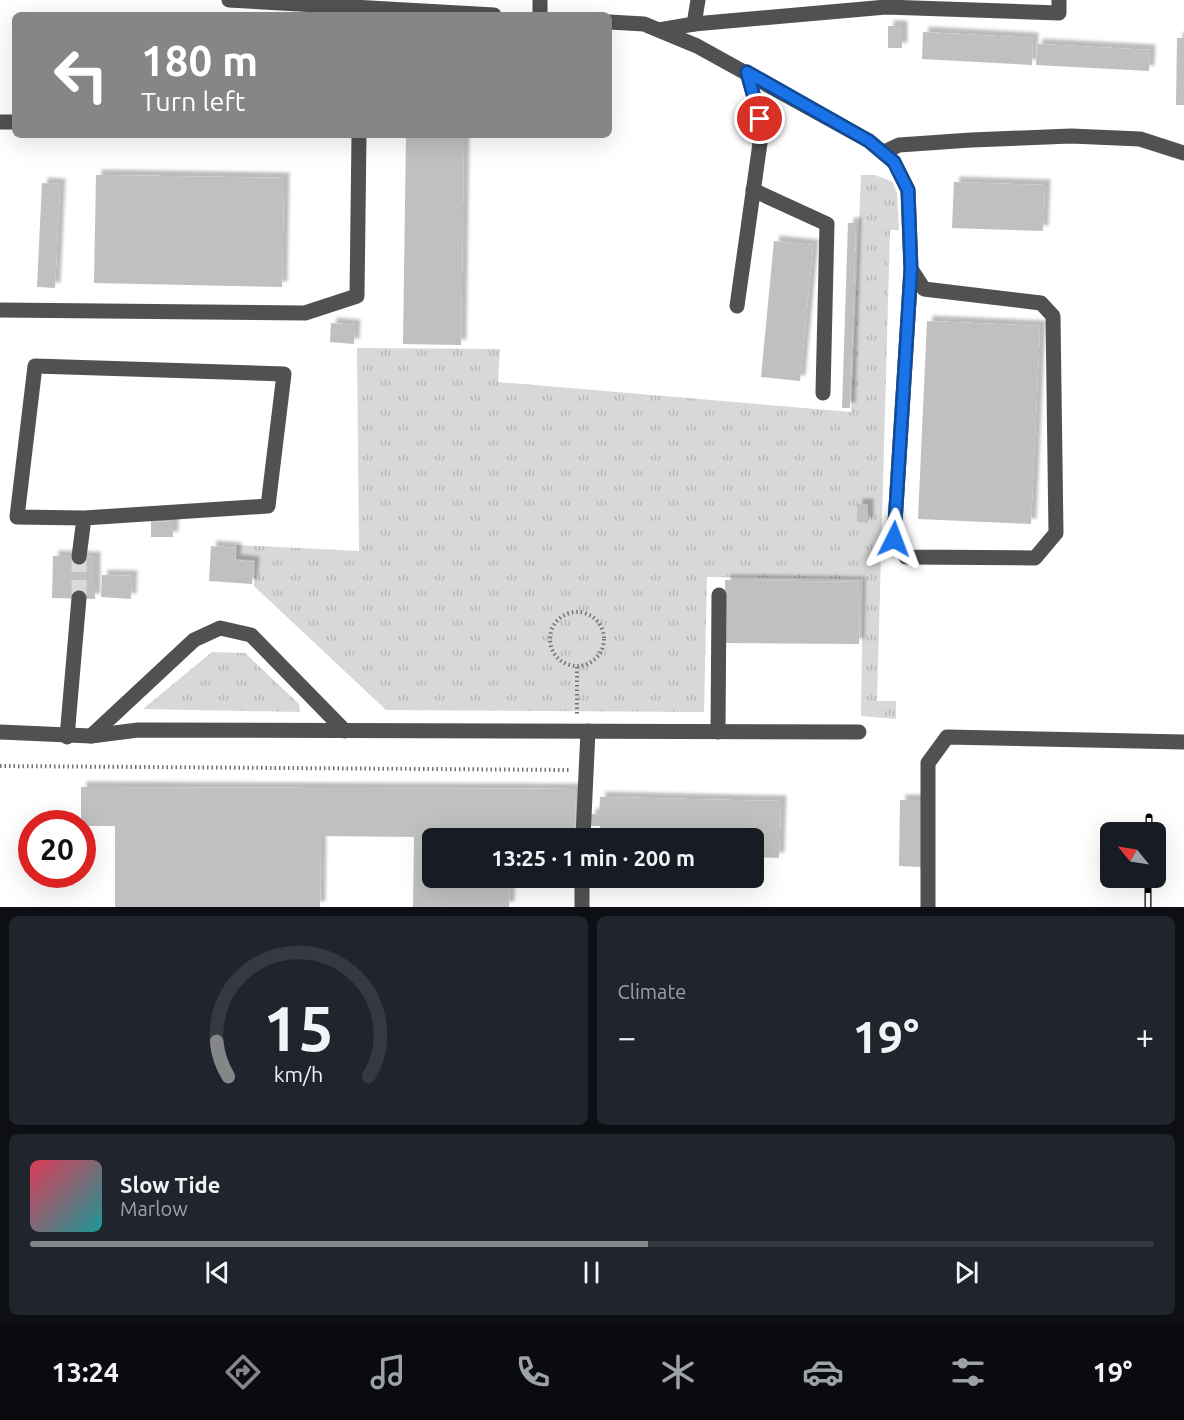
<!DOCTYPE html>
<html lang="en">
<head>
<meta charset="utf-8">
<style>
	body { margin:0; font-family:Ubuntu,sans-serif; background:#20242c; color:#f1f3f6; height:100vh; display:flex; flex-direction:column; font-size:22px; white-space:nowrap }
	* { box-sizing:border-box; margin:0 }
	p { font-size:20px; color:#9ea1a6 }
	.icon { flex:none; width:33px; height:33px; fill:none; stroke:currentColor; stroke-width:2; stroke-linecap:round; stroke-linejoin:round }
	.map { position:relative; height:907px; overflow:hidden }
	.sheet { display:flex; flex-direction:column; gap:9px; padding:9px; background:#0d0f14; flex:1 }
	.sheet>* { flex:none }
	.hud { position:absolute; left:12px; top:12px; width:600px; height:126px; border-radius:9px; box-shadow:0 6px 24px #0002; background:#858687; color:#fff; overflow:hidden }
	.needle { width:39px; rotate:300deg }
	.buttons { position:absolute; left:1100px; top:822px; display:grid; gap:12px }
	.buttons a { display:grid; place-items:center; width:66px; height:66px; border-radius:9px; background:#171b24; box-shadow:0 6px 24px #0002; font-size:30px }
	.speed { position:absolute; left:18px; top:810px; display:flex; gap:12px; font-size:30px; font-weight:700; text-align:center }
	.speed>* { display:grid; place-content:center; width:78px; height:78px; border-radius:50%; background:#171b24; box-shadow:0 6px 24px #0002; line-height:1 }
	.speed .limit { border:9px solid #d22; background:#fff; color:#111 }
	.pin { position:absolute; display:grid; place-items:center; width:51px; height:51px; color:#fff; margin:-26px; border:3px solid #fff; border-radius:50%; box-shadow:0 2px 6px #0007 }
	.me { position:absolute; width:66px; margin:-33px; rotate:3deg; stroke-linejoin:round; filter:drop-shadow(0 0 4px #0008) }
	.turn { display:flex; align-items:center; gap:21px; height:126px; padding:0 30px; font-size:27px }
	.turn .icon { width:78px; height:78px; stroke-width:2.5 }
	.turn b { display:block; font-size:42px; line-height:51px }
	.big { font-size:45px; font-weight:700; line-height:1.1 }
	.sheet .card { flex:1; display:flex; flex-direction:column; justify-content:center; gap:9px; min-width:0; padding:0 21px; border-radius:9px; background:#20242c }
	.sheet .dial { align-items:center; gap:0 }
	.dial svg { height:156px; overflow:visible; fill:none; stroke:#363941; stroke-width:7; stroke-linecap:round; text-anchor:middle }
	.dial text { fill:#f1f3f6; stroke:none }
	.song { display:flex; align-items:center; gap:18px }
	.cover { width:72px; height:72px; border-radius:9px; background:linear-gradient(135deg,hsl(350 70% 55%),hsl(180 70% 35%)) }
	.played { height:6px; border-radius:3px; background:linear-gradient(90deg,#858687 55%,#363941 55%) }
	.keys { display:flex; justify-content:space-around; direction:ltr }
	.heat { display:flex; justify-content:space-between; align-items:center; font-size:33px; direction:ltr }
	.sheet .tiles { flex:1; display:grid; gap:9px; grid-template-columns:1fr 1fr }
	.card:last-child { grid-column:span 2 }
	.trip { position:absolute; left:422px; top:828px; width:342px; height:60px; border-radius:9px; background:#171b24; box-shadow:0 6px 24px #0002; font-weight:700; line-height:60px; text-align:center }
	.menu { display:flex; height:96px; justify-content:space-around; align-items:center; background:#090b0e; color:#9ea1a6 }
	.menu .icon { width:42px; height:42px }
	.menu .current { color:#858687 }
	.menu b { font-size:27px; color:#f1f3f6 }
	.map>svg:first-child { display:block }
	.grass { fill:url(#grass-tufts) }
	.building { fill:#c0c0c0; filter:url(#shadow) }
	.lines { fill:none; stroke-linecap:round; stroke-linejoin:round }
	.minor-tunnel { stroke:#d9d9d9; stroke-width:15; stroke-dasharray:15 8; stroke-linecap:butt }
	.path { stroke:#737373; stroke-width:4; stroke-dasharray:1.5 3; stroke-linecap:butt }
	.minor { stroke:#515151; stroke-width:15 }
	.rail-casing { stroke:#000; stroke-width:7 }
	.rail { stroke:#fff; stroke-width:4.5; stroke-dasharray:14; stroke-linecap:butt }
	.route-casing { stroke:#114b97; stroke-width:15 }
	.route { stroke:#1a73e8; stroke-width:10 }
</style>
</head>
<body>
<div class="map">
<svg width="1184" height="907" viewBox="0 0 1184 907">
	<defs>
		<pattern id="grass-tufts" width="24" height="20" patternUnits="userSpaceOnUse" patternTransform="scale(1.5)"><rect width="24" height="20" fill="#d8d8d8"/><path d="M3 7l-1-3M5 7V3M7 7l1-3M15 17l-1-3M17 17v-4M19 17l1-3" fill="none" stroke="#b8b8b8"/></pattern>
		<filter id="shadow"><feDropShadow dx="5.5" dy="-5.5" stdDeviation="1.5" flood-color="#0004"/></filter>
	</defs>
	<rect width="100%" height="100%" fill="#fff"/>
	<g class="grass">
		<path d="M 861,175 L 875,175 L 893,182 L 897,194 L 899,230 L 890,230 L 877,701 L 896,701 L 896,719 L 861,716 L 863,579 L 707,577 L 704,712 L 386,710 L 254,586 L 255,560 L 236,559 L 237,545 L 359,551 L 357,348 L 500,349 L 498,382 L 851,412 Z"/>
		<path d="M 212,652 L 245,653 L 299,704 L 300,712 L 143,709 Z"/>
	</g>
	<g class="building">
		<rect x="888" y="26" width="14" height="22"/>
		<path d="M 923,32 L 1033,38 L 1032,65 L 922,59 Z"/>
		<path d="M 1177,38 L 1184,38 L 1184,105 L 1176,105 Z"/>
		<path d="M 1037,44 L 1150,50 L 1149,71 L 1036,65 Z"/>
		<path d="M 406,135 L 464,135 L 461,345 L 403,344 Z"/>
		<path d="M 96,175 L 284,178 L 282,287 L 94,283 Z"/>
		<path d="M 954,182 L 1045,185 L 1043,231 L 952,228 Z"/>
		<path d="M 42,183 L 60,184 L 55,288 L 37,287 Z"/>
		<path d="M 848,223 L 856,223 L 850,408 L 842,408 Z"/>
		<path d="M 774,241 L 813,245 L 800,381 L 761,377 Z"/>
		<path d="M 927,321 L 1040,326 L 1031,524 L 918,519 Z"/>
		<path d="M 331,323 L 355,325 L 354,344 L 330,342 Z"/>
		<path d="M 857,504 L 868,504 L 868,523 L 857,522 Z"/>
		<path d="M 151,521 L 173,522 L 173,537 L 151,537 Z"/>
		<path d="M 211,546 L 236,548 L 235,560 L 254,562 L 252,584 L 209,581 Z"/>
		<path d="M 53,556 L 95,557 L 95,599 L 52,598 Z"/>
		<path d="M 102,575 L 132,576 L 131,599 L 101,597 Z"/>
		<path d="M 725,580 L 860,582 L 859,644 L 725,643 Z"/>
		<path d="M 81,787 L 576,789 L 575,838 L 432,838 L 432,878 L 510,878 L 509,907 L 413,907 L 414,837 L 321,836 L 320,907 L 115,907 L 115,826 L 82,826 L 82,824 L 81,824 Z"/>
		<path d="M 600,797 L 781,801 L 779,858 L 753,857 L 753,838 L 623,836 L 623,838 L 599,838 L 600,826 L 590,826 L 590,814 L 599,814 Z"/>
		<path d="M 900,800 L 922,800 L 921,867 L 899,866 Z"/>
	</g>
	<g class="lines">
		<path class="minor-tunnel" d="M 79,557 L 79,598"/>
		<g class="path">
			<circle cx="577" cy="639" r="27"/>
			<path d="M 577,667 L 577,715"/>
			<path d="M 0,766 L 569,770"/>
		</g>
		<g class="minor">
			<path d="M 229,0 L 494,15"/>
			<path d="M 540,0 L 540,15"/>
			<path d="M 609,22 L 644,24 L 697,46 L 869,141 L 894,162 L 908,190 L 911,269 L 894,539 L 906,557 L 1035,558 L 1056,533 L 1053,316 L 1041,303 L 924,289 L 911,269"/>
			<path d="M 694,24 L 886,7 L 1059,13 L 1059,0"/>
			<path d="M 659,30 L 694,24 L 698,0"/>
			<path d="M 0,122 L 15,122"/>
			<path d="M 884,152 L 899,145 L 971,140 L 1071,136 L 1140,139 L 1184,153"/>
			<path d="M 753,190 L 827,224 L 823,393"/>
			<path d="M 737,306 L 760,143 L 760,119 L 747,72"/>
			<path d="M 0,310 L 305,313 L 357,296 L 359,135"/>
			<path d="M 79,557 L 84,518 L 17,517 L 35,366 L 284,374 L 268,506 L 84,518"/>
			<path d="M 0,732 L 91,736 L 138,730 L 859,732"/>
			<path d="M 718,732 L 719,595"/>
			<path d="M 91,736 L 194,640 L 220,628 L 251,635 L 345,731"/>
			<path d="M 67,737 L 79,598"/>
			<path d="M 583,838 L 588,731"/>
			<path d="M 582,907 L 582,878"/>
			<path d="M 928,907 L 928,763 L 947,737 L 1184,742"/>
		</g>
		<defs>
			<g id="rail">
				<path d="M 1149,832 L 1149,817"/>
				<path d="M 1148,907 L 1148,878"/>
			</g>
		</defs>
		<use href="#rail" class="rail-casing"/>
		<use href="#rail" class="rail"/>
	</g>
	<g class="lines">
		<defs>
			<path id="route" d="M 760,119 L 747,72 L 869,141 L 894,162 L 908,190 L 911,269 L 894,539"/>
		</defs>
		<use href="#route" class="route-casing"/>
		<use href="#route" class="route"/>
	</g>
</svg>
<div class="buttons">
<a><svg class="needle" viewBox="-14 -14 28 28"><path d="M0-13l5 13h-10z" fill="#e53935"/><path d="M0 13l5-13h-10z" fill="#9ea1a6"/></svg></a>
</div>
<div class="speed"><div class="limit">20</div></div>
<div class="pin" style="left:760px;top:119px;background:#d93025"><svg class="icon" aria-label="arrive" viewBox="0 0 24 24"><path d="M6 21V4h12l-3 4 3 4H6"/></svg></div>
<svg class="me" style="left:894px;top:539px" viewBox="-20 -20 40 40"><path d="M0-17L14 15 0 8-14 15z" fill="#1a73e8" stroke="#fff" stroke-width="4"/></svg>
<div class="trip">13:25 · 1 min · 200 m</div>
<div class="hud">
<div class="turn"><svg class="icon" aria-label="left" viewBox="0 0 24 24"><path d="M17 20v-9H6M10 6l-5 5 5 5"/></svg><div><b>180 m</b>Turn left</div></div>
</div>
</div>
<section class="sheet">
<div class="tiles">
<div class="card dial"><svg viewBox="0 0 100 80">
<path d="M14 69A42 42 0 1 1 86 69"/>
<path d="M14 69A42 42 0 0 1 8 51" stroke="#858687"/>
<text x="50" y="56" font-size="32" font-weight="700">15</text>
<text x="50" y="72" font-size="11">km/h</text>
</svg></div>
<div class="card"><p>Climate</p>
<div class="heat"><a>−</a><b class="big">19°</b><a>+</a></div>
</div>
<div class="card">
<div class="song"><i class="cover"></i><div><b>Slow Tide</b><p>Marlow</p></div></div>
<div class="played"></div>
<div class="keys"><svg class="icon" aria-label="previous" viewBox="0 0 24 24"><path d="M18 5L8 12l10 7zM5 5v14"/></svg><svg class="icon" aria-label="pause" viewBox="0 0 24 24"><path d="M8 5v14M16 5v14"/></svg><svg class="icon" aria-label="next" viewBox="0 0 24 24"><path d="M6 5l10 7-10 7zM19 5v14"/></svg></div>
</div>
</div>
</section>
<nav class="menu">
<b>13:24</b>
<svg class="icon current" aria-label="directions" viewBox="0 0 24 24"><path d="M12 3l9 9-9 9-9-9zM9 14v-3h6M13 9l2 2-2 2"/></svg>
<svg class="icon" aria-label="music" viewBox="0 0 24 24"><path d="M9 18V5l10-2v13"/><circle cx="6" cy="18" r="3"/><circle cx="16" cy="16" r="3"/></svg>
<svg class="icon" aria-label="phone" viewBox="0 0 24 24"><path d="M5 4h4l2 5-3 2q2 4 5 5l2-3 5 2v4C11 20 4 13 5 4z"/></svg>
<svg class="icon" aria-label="climate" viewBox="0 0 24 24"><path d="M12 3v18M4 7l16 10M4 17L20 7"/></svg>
<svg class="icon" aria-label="car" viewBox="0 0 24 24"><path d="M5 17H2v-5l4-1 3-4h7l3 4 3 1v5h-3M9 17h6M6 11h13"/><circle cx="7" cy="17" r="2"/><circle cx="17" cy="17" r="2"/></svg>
<svg class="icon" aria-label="filters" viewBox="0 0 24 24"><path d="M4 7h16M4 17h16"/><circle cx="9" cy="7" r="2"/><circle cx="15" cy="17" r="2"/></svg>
<b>19°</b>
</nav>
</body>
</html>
